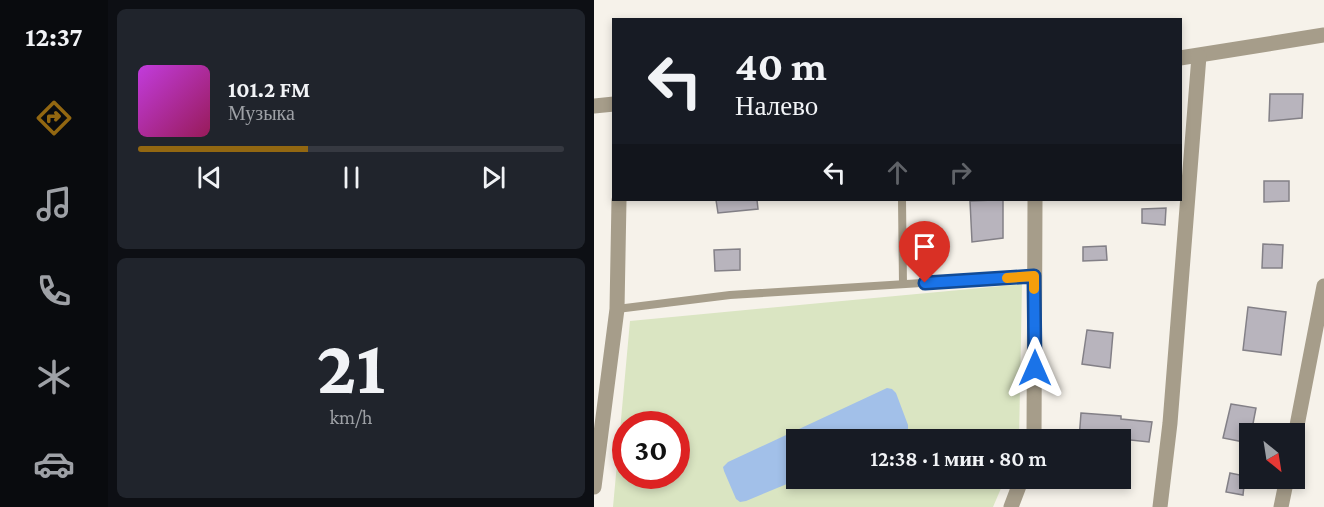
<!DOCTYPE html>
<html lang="ru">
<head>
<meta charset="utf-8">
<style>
	body { margin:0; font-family:"Crimson Pro",serif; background:#20242c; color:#f1f3f6; height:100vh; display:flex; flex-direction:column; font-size:22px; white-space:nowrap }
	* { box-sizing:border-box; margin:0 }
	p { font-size:20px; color:#9ea1a6 }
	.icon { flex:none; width:33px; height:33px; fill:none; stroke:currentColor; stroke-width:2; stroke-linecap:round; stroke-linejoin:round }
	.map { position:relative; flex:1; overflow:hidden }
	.side { display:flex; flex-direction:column; gap:9px; padding:9px; background:#0d0f14; width:486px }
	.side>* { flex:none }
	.top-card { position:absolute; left:18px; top:18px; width:570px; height:183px; border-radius:0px; box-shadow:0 3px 9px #0003; background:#171b24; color:#f1f3f6; overflow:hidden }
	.needle { width:39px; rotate:150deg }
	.buttons { position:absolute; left:645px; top:423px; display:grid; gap:12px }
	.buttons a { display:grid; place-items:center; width:66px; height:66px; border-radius:0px; background:#171b24; box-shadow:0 3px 9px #0003; font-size:30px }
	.speed { position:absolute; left:18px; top:411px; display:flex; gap:12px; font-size:30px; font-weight:700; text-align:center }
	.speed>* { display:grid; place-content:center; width:78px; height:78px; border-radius:50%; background:#171b24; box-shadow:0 3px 9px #0003; line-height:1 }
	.speed .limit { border:9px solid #d22; background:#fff; color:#111 }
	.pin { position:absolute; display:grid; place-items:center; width:51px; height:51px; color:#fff; margin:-62px -26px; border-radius:50% 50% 50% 0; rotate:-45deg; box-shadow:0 0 6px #0007 }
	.pin .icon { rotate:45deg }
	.me { position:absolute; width:66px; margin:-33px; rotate:0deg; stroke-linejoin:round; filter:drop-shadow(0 0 4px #0008) }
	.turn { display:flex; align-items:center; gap:21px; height:126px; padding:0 24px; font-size:27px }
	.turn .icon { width:78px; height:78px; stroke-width:2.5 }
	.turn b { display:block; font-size:42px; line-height:51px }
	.lanes { display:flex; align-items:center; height:57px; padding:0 24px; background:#0003; justify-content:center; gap:30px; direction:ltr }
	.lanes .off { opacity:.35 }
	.side .card { flex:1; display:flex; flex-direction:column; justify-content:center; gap:9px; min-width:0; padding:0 21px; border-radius:9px; background:#20242c }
	.side .dial { align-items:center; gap:0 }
	.dial b { font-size:78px; line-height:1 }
	.song { display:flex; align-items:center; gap:18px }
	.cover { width:72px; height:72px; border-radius:9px; background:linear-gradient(135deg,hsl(290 70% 55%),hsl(330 70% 35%)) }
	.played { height:6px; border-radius:3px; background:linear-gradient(90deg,#926711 40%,#363941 40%) }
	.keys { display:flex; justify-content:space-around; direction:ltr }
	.trip { position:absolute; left:192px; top:429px; width:345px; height:60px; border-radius:0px; background:#171b24; box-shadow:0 3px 9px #0003; font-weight:600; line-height:60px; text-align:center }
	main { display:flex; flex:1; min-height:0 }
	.menu { display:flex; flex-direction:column; width:108px; justify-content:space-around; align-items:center; background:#090b0e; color:#9ea1a6 }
	.menu .icon { width:42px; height:42px }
	.menu .current { color:#926711 }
	.menu b { font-size:27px; color:#f1f3f6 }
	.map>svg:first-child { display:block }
	.green { fill:#dae5c2; fill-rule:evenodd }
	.water { fill:#a2c0e9 }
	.building { fill:#b8b4bd; stroke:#838087; stroke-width:1.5 }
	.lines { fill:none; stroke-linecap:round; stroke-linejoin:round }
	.service { stroke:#a69d8a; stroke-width:8 }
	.minor { stroke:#a69d8a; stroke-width:15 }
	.route-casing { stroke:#114b97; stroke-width:15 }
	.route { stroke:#1a73e8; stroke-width:10 }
	.slow { stroke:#f59e0b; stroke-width:10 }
</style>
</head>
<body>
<main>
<nav class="menu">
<b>12:37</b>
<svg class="icon current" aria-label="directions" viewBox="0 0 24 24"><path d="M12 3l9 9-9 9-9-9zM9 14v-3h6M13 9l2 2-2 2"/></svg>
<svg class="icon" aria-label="music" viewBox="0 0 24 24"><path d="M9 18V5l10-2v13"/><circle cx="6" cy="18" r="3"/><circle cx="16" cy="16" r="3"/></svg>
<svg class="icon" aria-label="phone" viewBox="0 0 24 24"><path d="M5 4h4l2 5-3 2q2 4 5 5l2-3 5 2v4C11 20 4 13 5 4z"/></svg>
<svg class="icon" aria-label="climate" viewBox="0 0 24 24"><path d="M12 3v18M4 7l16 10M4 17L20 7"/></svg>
<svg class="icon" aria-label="car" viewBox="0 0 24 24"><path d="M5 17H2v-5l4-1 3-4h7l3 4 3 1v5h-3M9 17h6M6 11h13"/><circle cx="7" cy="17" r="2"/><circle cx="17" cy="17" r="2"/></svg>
</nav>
<section class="side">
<div class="card">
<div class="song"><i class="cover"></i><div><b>101.2 FM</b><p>Музыка</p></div></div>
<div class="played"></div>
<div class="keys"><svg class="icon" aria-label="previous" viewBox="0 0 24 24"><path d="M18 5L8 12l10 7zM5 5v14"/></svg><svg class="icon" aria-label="pause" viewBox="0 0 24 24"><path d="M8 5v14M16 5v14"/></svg><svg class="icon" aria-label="next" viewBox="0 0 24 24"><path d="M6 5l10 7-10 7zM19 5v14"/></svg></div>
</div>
<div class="card dial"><b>21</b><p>km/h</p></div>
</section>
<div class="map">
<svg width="730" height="507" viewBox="0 0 730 507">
	<rect width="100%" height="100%" fill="#f6f2ea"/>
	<path class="green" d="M 428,284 L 425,439 L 202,440 L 202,478 L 411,479 L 399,507 L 19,507 L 36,321 ZM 32,424 L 82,424 L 82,476 L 32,476 Z"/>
	<path class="water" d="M 293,388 L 298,389 L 302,393 L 314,425 L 314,430 L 298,440 L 202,440 L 202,478 L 205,479 L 152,501 L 146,502 L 142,499 L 130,471 L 129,467 L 134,462 Z"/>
	<g class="building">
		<path d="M 676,94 L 709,94 L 708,118 L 675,121 Z"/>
		<path d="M 670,181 L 695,181 L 695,201 L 670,202 Z"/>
		<path d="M 122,200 L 163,200 L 164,209 L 124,213 Z"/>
		<path d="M 400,200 L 409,200 L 409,238 L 378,242 L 376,201 Z"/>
		<path d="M 572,208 L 571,225 L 548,223 L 548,209 Z"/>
		<path d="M 669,244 L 689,245 L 688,268 L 668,268 Z"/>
		<path d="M 512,246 L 513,260 L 489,261 L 489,247 Z"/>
		<path d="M 146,249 L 146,270 L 121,271 L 120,250 Z"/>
		<path d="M 654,307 L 692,312 L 687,355 L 649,350 Z"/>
		<path d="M 493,330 L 519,333 L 516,368 L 488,364 Z"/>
		<path d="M 637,404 L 662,408 L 657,434 L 656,434 L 655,443 L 629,438 Z"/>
		<path d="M 487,413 L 527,416 L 527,419 L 558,422 L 555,442 L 527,439 L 485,440 Z"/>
		<path d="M 636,473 L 651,476 L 649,495 L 632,492 Z"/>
	</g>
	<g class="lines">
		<g class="service">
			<path d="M 308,200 L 309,284"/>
			<path d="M 23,309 L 136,295 L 440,276"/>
		</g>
		<g class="minor">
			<path d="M 586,58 L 730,35"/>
			<path d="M 0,106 L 20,104"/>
			<path d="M 440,440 L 441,200"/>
			<path d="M 700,441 L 730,286"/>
			<path d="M 0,487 L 23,309 L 25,200"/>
			<path d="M 417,507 L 428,478"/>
			<path d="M 566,507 L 576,423 L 605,56"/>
			<path d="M 687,507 L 693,478"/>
		</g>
	</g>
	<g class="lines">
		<defs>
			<path id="route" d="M 331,283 L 440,276 L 441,368"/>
		</defs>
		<use href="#route" class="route-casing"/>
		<use href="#route" class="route"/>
		<path class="slow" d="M 413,278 L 440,276 L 440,289"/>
	</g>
</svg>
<div class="buttons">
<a><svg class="needle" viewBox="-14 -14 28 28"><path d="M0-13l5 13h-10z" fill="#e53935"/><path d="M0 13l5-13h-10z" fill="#9ea1a6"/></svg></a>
</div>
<div class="speed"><div class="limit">30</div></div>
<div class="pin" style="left:331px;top:283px;background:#d93025"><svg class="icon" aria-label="arrive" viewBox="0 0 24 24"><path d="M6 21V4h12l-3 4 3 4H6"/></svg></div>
<svg class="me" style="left:441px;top:368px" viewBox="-20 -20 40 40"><path d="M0-17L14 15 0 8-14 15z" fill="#1a73e8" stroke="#fff" stroke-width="4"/></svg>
<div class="trip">12:38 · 1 мин · 80 m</div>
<div class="top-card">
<div class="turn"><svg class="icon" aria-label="left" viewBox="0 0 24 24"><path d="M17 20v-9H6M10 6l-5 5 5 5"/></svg><div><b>40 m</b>Налево</div></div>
<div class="lanes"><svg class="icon" aria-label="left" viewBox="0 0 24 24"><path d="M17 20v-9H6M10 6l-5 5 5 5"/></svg><svg class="icon off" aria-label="ahead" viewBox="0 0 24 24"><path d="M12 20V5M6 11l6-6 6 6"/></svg><svg class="icon off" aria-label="right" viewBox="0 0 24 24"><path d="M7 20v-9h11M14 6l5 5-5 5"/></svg></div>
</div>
</div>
</main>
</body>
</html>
